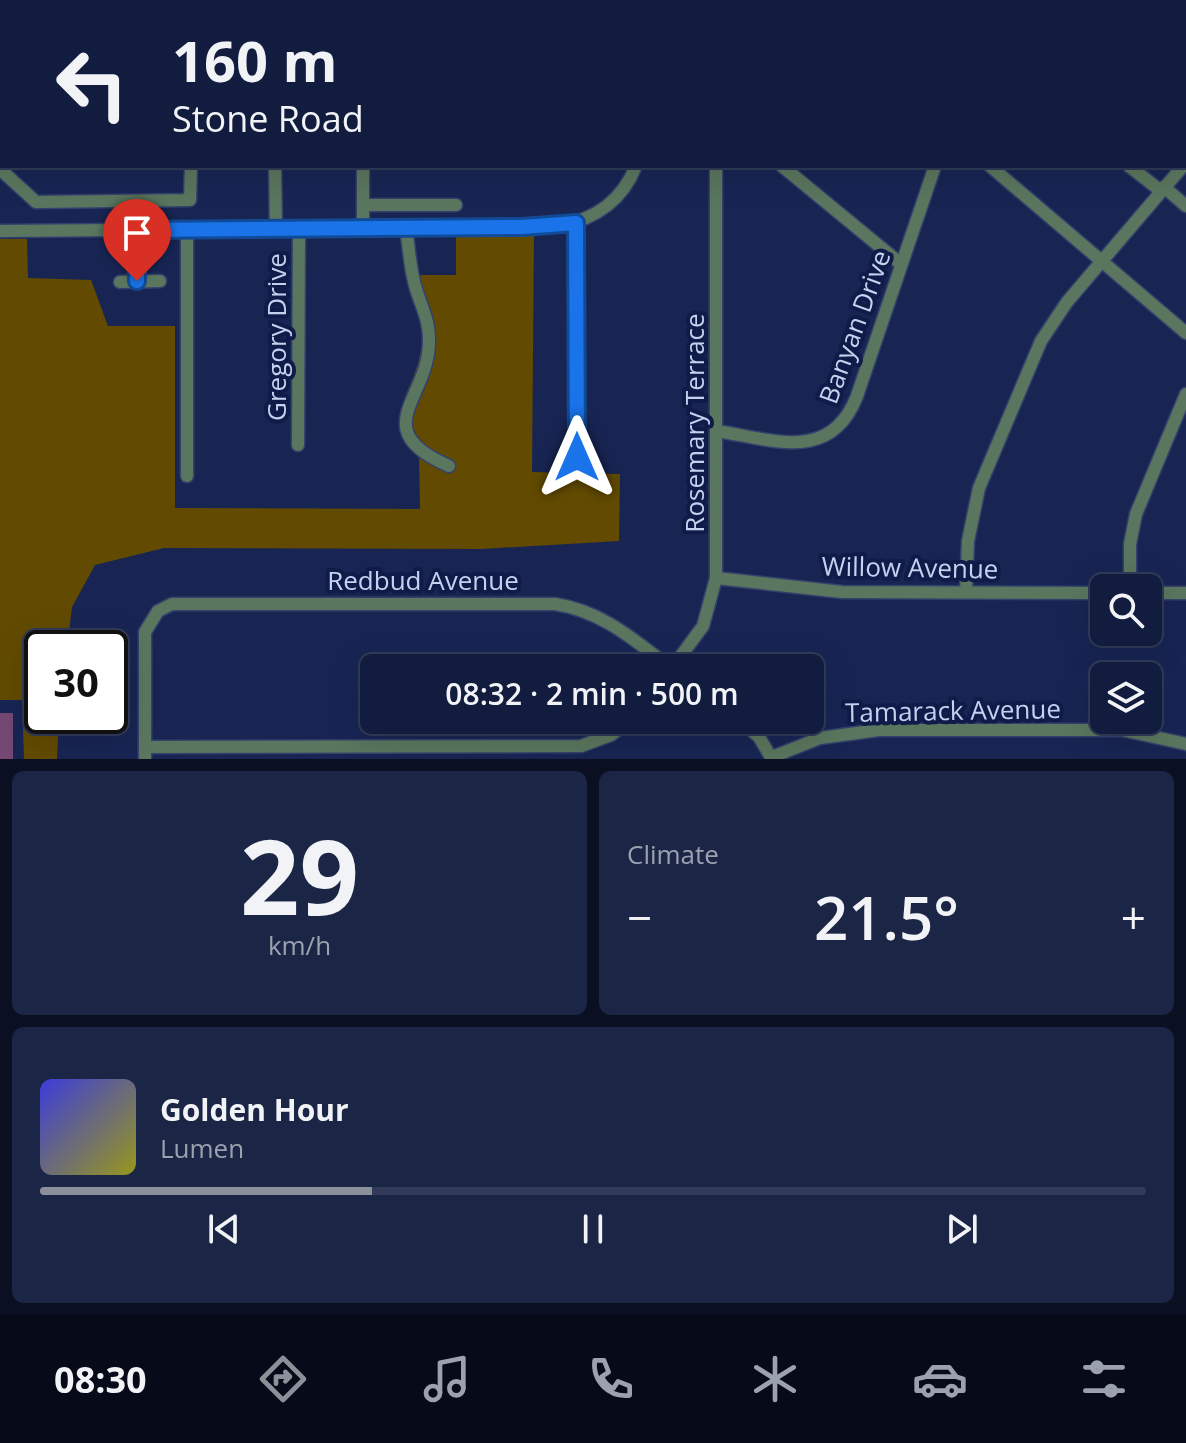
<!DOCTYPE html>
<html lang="en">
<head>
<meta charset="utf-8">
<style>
	body { margin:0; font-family:"Open Sans",sans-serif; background:#1b2545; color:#f1f3f6; height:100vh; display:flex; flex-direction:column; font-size:30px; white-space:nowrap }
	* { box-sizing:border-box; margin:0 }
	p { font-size:26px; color:#9ca1b0 }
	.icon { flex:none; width:44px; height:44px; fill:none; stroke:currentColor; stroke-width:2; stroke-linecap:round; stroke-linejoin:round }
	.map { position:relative; height:759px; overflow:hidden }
	.side { display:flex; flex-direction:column; gap:12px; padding:12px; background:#0a0f22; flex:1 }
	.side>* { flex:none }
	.guide { position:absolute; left:0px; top:0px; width:1186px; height:168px; box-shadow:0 8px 32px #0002,0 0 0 2px #313a58; background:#121c3e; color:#f1f3f6; overflow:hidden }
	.fabs { position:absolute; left:1090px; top:574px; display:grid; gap:16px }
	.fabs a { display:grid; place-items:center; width:72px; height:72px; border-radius:12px; background:#121c3e; box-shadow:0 8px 32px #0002,0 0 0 2px #313a58; font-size:40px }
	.speed { position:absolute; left:24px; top:630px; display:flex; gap:16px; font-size:40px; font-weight:700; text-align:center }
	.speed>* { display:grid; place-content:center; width:104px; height:104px; border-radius:50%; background:#121c3e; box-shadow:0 8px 32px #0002,0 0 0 2px #313a58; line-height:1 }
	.speed .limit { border:4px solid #111; border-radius:12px; background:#fff; color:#111 }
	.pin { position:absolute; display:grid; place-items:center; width:68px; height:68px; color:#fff; margin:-82px -34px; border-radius:50% 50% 50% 0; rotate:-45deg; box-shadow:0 0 8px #0007 }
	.pin .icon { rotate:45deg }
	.me { position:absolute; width:88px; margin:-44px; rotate:0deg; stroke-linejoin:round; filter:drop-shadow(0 0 6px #0008) }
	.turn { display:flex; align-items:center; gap:28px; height:168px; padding:0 40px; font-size:36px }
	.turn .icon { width:104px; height:104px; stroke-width:2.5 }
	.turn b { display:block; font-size:56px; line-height:68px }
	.big { font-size:60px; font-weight:600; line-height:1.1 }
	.side .tile { flex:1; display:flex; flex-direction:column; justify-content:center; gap:12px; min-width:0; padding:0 28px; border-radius:12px; background:#1b2545 }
	.side .dial { align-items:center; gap:0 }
	.dial b { font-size:104px; line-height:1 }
	.song { display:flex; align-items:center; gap:24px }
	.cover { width:96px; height:96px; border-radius:12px; background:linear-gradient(135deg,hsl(240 70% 55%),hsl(60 70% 35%)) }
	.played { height:8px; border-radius:4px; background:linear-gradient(90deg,#8c9099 30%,#313a58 30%) }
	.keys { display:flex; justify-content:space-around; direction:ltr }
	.heat { display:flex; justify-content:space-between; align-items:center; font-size:44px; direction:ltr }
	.side .tiles { flex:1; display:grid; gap:12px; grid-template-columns:1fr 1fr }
	.tile:last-child { grid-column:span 2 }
	.trip { position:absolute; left:360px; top:654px; width:464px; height:80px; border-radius:12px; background:#121c3e; box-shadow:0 8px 32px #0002,0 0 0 2px #313a58; font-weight:600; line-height:80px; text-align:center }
	.menu { display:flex; height:128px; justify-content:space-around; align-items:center; background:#070b19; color:#9ca1b0 }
	.menu .icon { width:56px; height:56px }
	.menu .current { color:#8c9099 }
	.menu b { font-size:36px; color:#f1f3f6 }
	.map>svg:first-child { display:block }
	.forest { fill:#624b00 }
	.building { fill:#744872 }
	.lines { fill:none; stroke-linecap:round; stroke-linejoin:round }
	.minor-casing { stroke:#34416c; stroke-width:15 }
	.major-casing { stroke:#34416c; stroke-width:17 }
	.minor { stroke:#5a765e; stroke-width:12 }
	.major { stroke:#89c391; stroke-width:14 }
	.route-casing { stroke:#114b97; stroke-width:20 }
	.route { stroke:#1a73e8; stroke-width:14 }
	.labels { text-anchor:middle; stroke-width:8; stroke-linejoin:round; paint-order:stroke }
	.street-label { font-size:26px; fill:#c5d1ee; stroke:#0f1b48 }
</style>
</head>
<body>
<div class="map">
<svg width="1186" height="759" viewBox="0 0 1186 759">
	<rect width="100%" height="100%" fill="#182553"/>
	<path class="forest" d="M 534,231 L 532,472 L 620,474 L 619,541 L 481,549 L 164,548 L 95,565 L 72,607 L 67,648 L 42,648 L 42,716 L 59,716 L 57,759 L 24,759 L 22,700 L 0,700 L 0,239 L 27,239 L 28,278 L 91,280 L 108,326 L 175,326 L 175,508 L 420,509 L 419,454 C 381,413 414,394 421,350 C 425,323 417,300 408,275 L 456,275 L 456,234 Z"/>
	<rect class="building" x="0" y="713" width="13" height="46"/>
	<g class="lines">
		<defs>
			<g id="minor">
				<path d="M 62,0 L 63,2"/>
				<path d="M 180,0 L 180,2"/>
				<path d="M 567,0 L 568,2"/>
				<path d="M 1086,0 L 1089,2"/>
				<path d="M 642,2 L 642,0"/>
				<path d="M 964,2 L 965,0"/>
				<path d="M 0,82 L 2,82"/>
				<path d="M 1184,120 L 1186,118"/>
				<path d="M 275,166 L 276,229"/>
				<path d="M 363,166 L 363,228"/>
				<path d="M 782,166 L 901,264"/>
				<path d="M 990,166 L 1186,333"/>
				<path d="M 1129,166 L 1161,191"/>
				<path d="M 0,169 L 36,202 L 190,200 L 191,166"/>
				<path d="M 1164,187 L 1186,206"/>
				<path d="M 363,205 L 456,205"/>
				<path d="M 576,223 L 577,457"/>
				<path d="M 406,228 C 409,248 410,270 416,289 C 422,308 430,322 429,343 C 428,399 366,430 449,466"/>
				<path d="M 137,230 L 137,281"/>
				<path d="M 0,231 L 559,226 C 596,219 622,201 636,166"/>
				<path d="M 120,282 L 160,281"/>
				<path d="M 717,431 C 774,440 831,463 857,396 L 935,166"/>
				<path d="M 298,445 L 299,229"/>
				<path d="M 187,476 L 187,230"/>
				<path d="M 716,578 L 842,592 L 1104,593"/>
				<path d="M 1130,588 L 1130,544 L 1136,514 L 1186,394"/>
				<path d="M 966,592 L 968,541 L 979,488 L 1041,341 L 1067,302 L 1183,166"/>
				<path d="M 1148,593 L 1186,593"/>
				<path d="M 672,668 L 703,626 L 716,578 L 716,166"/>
				<path d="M 740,720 L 759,737 L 772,759"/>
				<path d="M 145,747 L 581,746 L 611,735 L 631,720"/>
				<path d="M 772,757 L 820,738 L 879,730 L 1122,730 L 1186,744"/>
				<path d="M 145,759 L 145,632 L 158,611 L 172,604 L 555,604 C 602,611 634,640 671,668"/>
			</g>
			<g id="major">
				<path d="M 1145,0 L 1147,2"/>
				<path d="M 1184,33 L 1186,35"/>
			</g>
		</defs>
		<use href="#minor" class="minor-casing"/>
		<use href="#major" class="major-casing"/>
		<use href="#minor" class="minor"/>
		<use href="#major" class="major"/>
	</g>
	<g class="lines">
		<defs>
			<path id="route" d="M 137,281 L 137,230 L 522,227 L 576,223 L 577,457"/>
		</defs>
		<use href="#route" class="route-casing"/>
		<use href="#route" class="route"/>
	</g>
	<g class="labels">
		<g class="street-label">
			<text transform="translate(855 327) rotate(-70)" y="9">Banyan Drive</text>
			<text transform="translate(277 337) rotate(-90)" y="9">Gregory Drive</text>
			<text transform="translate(695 423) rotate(-90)" y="9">Rosemary Terrace</text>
			<text transform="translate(910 568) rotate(1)" y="9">Willow Avenue</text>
			<text x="423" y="590">Redbud Avenue</text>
			<text transform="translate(953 711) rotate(-1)" y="9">Tamarack Avenue</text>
		</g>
	</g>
</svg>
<div class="fabs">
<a><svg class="icon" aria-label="search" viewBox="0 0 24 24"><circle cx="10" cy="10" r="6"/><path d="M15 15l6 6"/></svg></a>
<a><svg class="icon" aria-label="layers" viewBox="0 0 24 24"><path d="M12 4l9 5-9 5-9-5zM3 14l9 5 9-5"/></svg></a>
</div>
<div class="speed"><div class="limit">30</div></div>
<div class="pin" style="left:137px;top:281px;background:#d93025"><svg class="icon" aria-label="arrive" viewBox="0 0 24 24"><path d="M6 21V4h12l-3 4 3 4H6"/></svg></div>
<svg class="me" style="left:577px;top:457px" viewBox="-20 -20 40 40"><path d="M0-17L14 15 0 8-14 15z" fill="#1a73e8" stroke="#fff" stroke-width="4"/></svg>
<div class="trip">08:32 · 2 min · 500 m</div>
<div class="guide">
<div class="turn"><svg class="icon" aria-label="left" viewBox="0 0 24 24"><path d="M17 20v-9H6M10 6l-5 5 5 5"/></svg><div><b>160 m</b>Stone Road</div></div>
</div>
</div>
<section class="side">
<div class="tiles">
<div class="tile dial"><b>29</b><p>km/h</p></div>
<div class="tile"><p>Climate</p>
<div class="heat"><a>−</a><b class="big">21.5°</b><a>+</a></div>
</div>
<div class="tile">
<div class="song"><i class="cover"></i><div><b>Golden Hour</b><p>Lumen</p></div></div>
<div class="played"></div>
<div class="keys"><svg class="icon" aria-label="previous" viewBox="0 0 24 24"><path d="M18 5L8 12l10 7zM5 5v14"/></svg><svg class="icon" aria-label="pause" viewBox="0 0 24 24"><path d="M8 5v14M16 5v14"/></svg><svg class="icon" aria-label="next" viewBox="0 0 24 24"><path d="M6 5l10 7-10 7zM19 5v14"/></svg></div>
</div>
</div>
</section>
<nav class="menu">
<b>08:30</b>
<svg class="icon current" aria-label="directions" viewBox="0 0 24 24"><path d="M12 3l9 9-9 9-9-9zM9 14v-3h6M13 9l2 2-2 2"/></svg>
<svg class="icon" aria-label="music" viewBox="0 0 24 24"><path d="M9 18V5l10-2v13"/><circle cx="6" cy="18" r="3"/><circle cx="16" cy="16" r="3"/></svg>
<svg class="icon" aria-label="phone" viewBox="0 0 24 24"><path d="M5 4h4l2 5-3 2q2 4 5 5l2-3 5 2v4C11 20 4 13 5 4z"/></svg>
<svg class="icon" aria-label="climate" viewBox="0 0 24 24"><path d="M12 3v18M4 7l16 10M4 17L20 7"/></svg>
<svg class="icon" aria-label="car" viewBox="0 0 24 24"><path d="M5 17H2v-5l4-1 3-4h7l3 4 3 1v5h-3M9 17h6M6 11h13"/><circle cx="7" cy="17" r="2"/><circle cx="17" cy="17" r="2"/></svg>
<svg class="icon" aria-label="filters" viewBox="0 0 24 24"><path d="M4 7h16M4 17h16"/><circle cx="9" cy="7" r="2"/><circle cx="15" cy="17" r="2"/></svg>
</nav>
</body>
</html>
